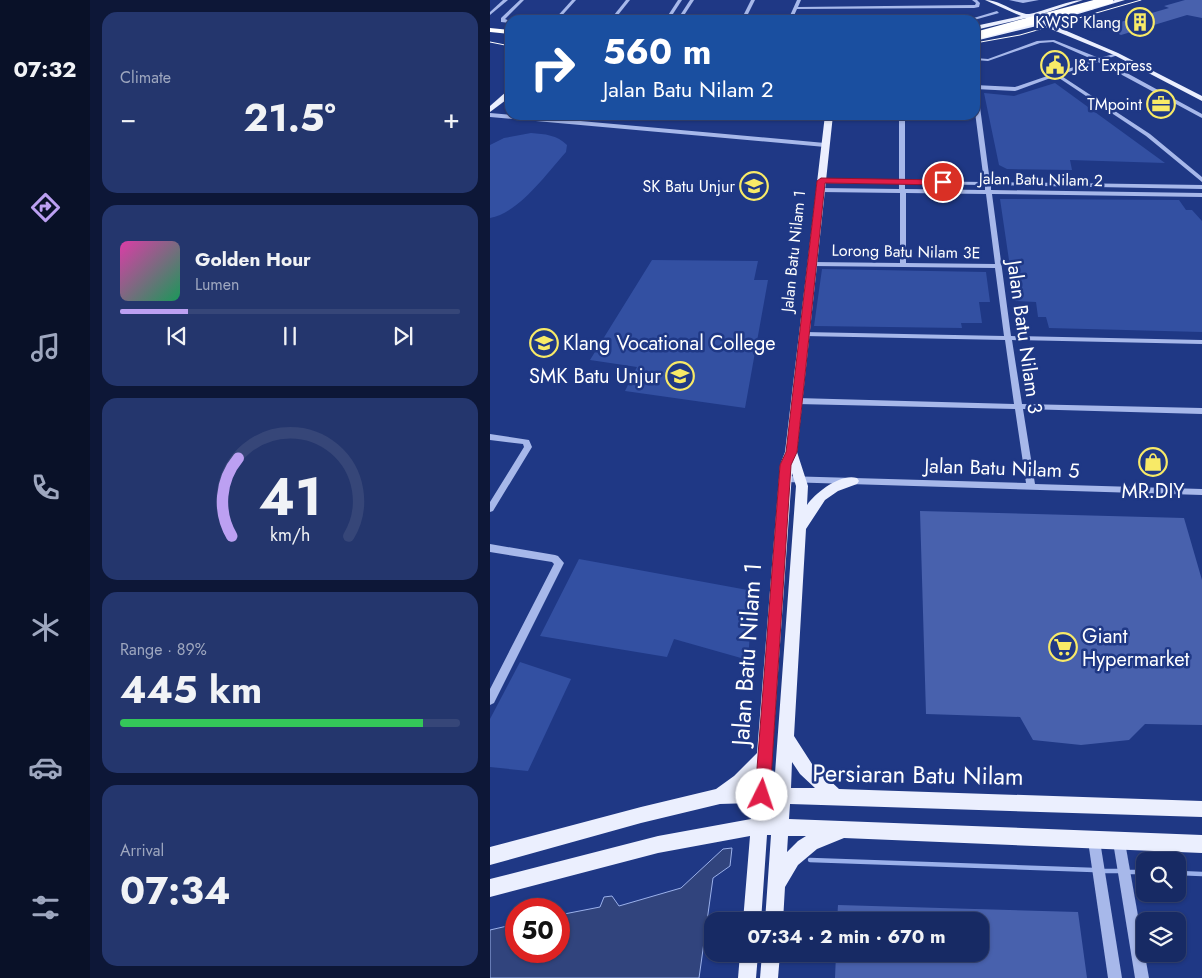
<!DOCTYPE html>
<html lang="en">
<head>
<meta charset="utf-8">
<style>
	body { margin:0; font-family:Jost,sans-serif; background:#24366d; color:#f1f3f6; height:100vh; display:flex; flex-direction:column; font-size:19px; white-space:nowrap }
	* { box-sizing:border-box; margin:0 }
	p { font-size:16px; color:#9ea7bf }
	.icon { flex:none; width:28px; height:28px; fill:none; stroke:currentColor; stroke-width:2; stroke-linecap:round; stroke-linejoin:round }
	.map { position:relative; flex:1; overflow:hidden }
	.drawer { display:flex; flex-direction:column; gap:12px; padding:12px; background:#0d1737; width:400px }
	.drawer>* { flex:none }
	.top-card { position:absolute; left:15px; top:15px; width:475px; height:105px; border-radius:15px; box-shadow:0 1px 4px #0004,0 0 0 1px #364678; background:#1a4fa0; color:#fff; overflow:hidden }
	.buttons { position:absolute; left:646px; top:852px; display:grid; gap:10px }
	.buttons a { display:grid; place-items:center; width:50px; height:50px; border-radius:10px; background:#172a64; box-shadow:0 1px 4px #0004,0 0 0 1px #364678; font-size:25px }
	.speed { position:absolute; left:15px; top:898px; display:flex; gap:10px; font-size:25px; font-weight:700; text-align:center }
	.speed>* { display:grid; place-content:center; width:65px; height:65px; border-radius:50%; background:#172a64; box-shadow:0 1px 4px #0004,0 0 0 1px #364678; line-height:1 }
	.speed .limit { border:8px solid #d22; background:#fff; color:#111 }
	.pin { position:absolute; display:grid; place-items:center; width:42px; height:42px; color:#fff; margin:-21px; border:2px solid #fff; border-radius:50%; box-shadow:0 1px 5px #0007 }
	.me { position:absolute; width:55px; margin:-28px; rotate:4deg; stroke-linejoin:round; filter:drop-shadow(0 0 4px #0008) }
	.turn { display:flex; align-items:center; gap:18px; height:105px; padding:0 15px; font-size:22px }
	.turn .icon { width:65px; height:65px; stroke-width:2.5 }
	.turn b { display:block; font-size:35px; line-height:42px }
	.big { font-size:38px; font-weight:700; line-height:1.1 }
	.drawer .tile { flex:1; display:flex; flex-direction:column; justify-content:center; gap:8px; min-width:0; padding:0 18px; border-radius:15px; background:#24366d }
	.drawer .dial { align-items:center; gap:0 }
	.dial svg { height:130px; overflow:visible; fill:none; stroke:#364678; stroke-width:7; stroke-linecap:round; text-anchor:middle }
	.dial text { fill:#f1f3f6; stroke:none }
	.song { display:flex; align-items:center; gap:15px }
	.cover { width:60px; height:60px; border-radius:8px; background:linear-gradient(135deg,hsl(320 70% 55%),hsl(150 70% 35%)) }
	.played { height:5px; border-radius:2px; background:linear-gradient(90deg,#bca0f2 20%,#364678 20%) }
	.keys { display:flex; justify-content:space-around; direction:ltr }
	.heat { display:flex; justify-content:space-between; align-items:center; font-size:28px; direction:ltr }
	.charge { height:8px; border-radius:4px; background:linear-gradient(90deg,#34c759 89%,#364678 0) }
	.trip { position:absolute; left:214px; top:912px; width:285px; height:50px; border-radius:15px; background:#172a64; box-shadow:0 1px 4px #0004,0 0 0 1px #364678; font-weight:700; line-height:50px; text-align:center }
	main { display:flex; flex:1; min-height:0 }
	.menu { display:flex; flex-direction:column; width:90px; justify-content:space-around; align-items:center; background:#091128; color:#9ea7bf }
	.menu .icon { width:35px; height:35px }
	.menu .selected { color:#bca0f2 }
	.menu b { font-size:22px; color:#f1f3f6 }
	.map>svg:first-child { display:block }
	.green { fill:#3350a2 }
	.water { fill:#31447d; stroke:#9bb1eb }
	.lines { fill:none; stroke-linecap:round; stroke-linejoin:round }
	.stream { stroke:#9bb1eb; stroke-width:4.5 }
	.building { fill:#4861ad }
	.minor { fill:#a7b8ea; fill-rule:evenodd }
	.major { fill:#ebeffe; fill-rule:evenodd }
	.highway { fill:#fff; fill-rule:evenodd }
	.tram { stroke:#fff; stroke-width:1 }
	.highway-bridge { stroke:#fff; stroke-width:8 }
	.route { fill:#e11d48; stroke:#92132f }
	.labels { text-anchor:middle; stroke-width:5; stroke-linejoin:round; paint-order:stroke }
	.far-poi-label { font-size:16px; fill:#fff; stroke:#1f3885; text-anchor:end }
	.far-street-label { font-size:16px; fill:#fff; stroke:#1f3885 }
	.street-label { font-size:20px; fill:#fff; stroke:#1f3885 }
	.poi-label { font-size:20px; fill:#fff; stroke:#1f3885; text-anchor:start }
	.near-street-label { font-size:24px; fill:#fff; stroke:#1f3885 }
</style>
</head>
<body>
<main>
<nav class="menu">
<b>07:32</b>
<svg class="icon selected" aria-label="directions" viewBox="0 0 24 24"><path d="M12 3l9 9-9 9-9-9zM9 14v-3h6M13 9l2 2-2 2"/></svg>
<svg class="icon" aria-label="music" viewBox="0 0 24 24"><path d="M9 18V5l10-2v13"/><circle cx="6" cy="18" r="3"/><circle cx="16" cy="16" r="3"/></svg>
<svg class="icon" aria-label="phone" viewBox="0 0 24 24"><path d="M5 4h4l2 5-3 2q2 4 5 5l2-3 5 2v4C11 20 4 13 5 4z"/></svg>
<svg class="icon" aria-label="climate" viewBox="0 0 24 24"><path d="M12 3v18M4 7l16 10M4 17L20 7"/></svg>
<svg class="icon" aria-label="car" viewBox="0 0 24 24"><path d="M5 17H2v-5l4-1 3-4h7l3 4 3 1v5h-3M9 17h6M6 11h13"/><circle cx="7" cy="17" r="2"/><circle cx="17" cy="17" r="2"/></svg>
<svg class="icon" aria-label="filters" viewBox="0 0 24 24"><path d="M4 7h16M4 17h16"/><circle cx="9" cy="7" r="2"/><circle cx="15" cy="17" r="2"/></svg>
</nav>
<section class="drawer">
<div class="tile"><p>Climate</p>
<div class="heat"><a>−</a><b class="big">21.5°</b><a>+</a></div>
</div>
<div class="tile">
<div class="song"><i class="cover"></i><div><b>Golden Hour</b><p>Lumen</p></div></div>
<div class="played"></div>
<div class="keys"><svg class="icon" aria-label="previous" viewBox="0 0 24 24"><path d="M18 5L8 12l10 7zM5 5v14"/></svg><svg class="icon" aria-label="pause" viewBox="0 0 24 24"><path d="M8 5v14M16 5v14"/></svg><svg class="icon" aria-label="next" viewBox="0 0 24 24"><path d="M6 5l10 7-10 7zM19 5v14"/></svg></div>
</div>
<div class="tile dial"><svg viewBox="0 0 100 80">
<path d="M14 69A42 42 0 1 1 86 69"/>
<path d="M14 69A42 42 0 0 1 18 21" stroke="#bca0f2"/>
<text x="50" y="56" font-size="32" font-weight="700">41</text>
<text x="50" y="72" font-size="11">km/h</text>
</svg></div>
<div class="tile"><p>Range · 89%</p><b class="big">445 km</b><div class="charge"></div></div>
<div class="tile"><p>Arrival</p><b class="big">07:34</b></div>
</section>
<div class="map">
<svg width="712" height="978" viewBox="0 0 712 978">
	<rect width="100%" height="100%" fill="#1f3885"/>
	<g class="green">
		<path d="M 565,83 L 675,163 L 580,160 L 582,170 L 517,169 L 509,165 L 494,93 L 524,96 Z"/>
		<path d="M 41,133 C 55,134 67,135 77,145 L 76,152 C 57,173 29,213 0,218 L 0,145 L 14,138 Z"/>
		<path d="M 510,199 L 689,200 L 696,210 L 702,210 L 712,221 L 712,332 L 559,328 L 556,317 L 548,317 L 546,302 L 525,301 Z"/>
		<path d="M 162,260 L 268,261 L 264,280 L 278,280 L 255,408 L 135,391 L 147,367 L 100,360 Z"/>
		<path d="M 332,269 L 496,272 L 500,302 L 489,302 L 492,323 L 471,323 L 472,328 L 324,326 Z"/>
		<path d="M 89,559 L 263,591 L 258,660 L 184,639 L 177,657 L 50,636 Z"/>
		<path d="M 30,662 L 81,679 L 38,771 L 0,767 L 0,719 Z"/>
	</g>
	<path class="water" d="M 242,848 L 240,866 L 223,878 L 209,978 L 0,978 L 0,930 L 26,924 L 26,951 L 69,951 L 69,915 L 110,907 L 114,897 L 122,896 L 129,906 L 191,888 L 233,849 Z"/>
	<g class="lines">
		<g class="stream">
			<path d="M 320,860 L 604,870"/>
			<path d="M 610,871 L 632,871"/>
			<path d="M 638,872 L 655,872"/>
			<path d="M 688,873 L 712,874"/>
		</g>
	</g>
	<g class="building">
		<path d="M 695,0 L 712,0 L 712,18 L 697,15 L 631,35 L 613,27 L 679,8 L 674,6 Z"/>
		<path d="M 430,511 L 694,518 L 712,580 L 712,725 L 655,724 L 639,740 L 591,745 L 543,740 L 530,717 L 436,714 Z"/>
		<path d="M 348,905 L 588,912 L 597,978 L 345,978 L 346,954 L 490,954 L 490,921 L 347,921 Z"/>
	</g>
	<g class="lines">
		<g class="minor">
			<path d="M 13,0 L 18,0 L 0,15 L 0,12 Z"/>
			<path d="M 30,0 L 34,0 L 15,19 L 20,21 L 20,23 L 11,22 L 11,18 Z"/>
			<path d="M 82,0 L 86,0 L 68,20 L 64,20 Z"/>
			<path d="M 136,0 L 140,0 L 124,20 L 120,20 Z"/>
			<path d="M 188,0 L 192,0 L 179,20 L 175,20 Z"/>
			<path d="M 200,0 L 204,0 L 191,20 L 187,20 Z"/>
			<path d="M 261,0 L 265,0 L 255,20 L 251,20 Z"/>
			<path d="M 307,0 L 311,0 L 308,7 L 485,5 L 486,3 L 482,0 L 487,0 L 490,3 L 489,7 L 484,8 L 307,9 L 302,20 L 298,20 Z"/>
			<path d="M 519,0 L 549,0 L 533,3 Z"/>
			<path d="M 507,11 L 509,13 L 484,20 L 477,20 Z"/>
			<path d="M 564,40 L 609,58 L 628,53 L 628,55 L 613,60 L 712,114 L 712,118 L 710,117 L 608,62 L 570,75 L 660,134 L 712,177 L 712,182 L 656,136 L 566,76 L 525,91 L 485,89 L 485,85 L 525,87 L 604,60 L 563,42 L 550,43 L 498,61 L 485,60 L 485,58 L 498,59 L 547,41 Z"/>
			<path d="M 485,90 L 488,92 L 500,182 L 712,185 L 712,189 L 501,185 L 501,190 L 712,193 L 712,197 L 502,194 L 521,336 L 712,340 L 712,344 L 522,340 L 532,404 L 712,408 L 712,414 L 533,409 L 545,484 L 712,489 L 712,495 L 295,482 L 291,479 L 295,476 L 536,483 L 525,409 L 307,404 L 303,401 L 307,398 L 524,404 L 515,340 L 314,336 L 310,334 L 314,332 L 514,336 L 505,268 L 322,266 L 319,264 L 322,262 L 410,263 L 410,193 L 330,192 L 327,190 L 330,188 L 409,189 L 409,184 L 331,183 L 328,181 L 331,179 L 409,180 L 409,115 L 415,115 L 415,181 L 494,182 L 485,112 ZM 415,184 L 495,185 L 495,190 L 415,189 ZM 416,193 L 496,194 L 505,264 L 416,263 Z"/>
			<path d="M 0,113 L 335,143 L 338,145 L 335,147 L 0,117 Z"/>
			<path d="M 0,434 L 39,440 L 42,447 L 3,511 L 0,512 L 0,502 L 34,447 L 33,444 L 0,440 Z"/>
			<path d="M 0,544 L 65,555 L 68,556 L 74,563 L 4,703 L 0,705 L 0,689 L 64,564 L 62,562 L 0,552 Z"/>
			<path d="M 604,835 L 608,837 L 610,841 L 632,978 L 618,978 L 598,841 L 600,837 Z"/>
			<path d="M 629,836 L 633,838 L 635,842 L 659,978 L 645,978 L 623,842 L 625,838 Z"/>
		</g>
		<g class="major">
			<path d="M 495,0 C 510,0 521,11 536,14 C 546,15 577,0 593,0 L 543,17 L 552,20 L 625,0 L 635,0 L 558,23 L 628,53 L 712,96 L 712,101 L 624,55 L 551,25 L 485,41 L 485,37 L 545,22 L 536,18 L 485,30 L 485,26 L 531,16 Z"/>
			<path d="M 17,91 L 20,91 L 20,97 L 0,112 L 0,106 Z"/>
			<path d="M 335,115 L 343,115 L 307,452 L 318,486 L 317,505 C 326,492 351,473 367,478 L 369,481 L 367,484 L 348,491 L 335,500 L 316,529 L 304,736 L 322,764 L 349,789 L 712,801 L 712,817 L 300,804 L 299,819 L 712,835 L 712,853 L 354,838 L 327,849 L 308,865 L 295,887 L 293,921 L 275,921 L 281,835 L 277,835 L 271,921 L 253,921 L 260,836 L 168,853 L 0,897 L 0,879 L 168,836 L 261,819 L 262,803 L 230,804 L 151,823 L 0,865 L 0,847 L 151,807 L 226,789 L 244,776 L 267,753 L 290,465 L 295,452 ZM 302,473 L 306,486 L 284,787 L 280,787 ZM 302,762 L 310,774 L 325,788 L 301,788 ZM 265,778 L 264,787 L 256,787 ZM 279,803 L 283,803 L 282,818 L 278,818 ZM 298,836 L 316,836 L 308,841 L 297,852 Z"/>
			<path d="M 250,954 L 268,954 L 266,978 L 248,978 Z"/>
			<path d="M 272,954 L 290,954 L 288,978 L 270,978 Z"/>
		</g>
		<path class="highway" d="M 0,28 L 20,30 L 20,34 L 0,32 Z"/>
		<g class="tram">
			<path d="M 0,42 L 20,46"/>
			<path d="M 485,43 L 530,35 L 651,0"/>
		</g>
		<path class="highway-bridge" d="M 485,36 L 619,0"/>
	</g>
	<path class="route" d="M 331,178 L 453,180 L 457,182 L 453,185 L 335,183 L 307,452 L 301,465 L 280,795 L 278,800 L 272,803 L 267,800 L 265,795 L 290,465 L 296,452 L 327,181 Z"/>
	<defs>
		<symbol id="building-ring" viewBox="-11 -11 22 22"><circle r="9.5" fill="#1f3885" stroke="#f8ea67" stroke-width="1.5"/><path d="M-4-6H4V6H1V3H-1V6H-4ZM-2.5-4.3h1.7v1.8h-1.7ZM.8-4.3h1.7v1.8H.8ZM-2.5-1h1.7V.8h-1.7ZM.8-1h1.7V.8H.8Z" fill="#f8ea67"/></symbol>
		<symbol id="civic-ring" viewBox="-11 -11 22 22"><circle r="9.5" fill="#1f3885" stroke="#f8ea67" stroke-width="1.5"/><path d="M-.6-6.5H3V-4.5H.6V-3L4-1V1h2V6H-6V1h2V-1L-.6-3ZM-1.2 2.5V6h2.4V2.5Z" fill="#f8ea67"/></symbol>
		<symbol id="office-ring" viewBox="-11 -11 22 22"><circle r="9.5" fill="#1f3885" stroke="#f8ea67" stroke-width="1.5"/><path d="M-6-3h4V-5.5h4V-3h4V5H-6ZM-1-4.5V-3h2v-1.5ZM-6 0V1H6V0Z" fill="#f8ea67"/></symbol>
		<symbol id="school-ring" viewBox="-11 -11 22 22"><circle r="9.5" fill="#1f3885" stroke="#f8ea67" stroke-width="1.5"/><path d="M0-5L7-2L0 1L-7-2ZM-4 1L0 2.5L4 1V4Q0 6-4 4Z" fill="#f8ea67"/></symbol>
		<symbol id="shop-ring" viewBox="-11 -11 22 22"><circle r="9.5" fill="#1f3885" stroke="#f8ea67" stroke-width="1.5"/><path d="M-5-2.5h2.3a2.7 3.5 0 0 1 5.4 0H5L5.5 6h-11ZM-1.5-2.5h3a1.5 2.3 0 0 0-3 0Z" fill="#f8ea67"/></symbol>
		<symbol id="supermarket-ring" viewBox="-11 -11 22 22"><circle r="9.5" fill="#1f3885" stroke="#f8ea67" stroke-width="1.5"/><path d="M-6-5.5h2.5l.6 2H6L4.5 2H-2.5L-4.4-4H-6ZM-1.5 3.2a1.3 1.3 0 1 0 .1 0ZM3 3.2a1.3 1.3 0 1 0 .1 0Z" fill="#f8ea67"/></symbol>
	</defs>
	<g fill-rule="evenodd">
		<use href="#building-ring" x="634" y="6" width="32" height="32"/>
		<use href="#civic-ring" x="549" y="49" width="32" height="32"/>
		<use href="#office-ring" x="655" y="88" width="32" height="32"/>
		<use href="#school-ring" x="248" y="170" width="32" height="32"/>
		<use href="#school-ring" x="38" y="327" width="32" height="32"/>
		<use href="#school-ring" x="174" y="360" width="32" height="32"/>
		<use href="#shop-ring" x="647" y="446" width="32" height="32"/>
		<use href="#supermarket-ring" x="557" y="631" width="32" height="32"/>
	</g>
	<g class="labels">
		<g class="far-poi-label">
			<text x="631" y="28">KWSP Klang</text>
			<text x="584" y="71" text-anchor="start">J&amp;T Express</text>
			<text x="652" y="110">TMpoint</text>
			<text x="245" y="192">SK Batu Unjur</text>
		</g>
		<g class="far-street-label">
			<text transform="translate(551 179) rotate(1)" y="6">Jalan Batu Nilam 2</text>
			<text transform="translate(303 251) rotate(-84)" y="6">Jalan Batu Nilam 1</text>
			<text transform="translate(416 251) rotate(1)" y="6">Lorong Batu Nilam 3E</text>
		</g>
		<g class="street-label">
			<text transform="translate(535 337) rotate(82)" y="7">Jalan Batu Nilam 3</text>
			<text transform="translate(512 468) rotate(2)" y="7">Jalan Batu Nilam 5</text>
		</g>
		<g class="poi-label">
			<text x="73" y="350">Klang Vocational College</text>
			<text x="171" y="383" text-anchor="end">SMK Batu Unjur</text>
			<text x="663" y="498" text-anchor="middle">MR.DIY</text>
			<text x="592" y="643">Giant<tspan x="592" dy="23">Hypermarket</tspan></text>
		</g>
		<g class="near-street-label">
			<text transform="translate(257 654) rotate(-86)" y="8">Jalan Batu Nilam 1</text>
			<text transform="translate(428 775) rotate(1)" y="8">Persiaran Batu Nilam</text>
		</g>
	</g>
</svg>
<div class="buttons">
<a><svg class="icon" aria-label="search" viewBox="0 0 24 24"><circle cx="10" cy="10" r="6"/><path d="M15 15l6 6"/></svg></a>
<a><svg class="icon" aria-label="layers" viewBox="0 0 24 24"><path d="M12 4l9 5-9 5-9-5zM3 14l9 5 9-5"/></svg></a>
</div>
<div class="speed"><div class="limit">50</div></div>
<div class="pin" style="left:453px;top:182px;background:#d93025"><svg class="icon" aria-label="arrive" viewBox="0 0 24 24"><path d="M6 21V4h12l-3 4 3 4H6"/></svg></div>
<svg class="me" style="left:272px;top:795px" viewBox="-20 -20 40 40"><circle r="19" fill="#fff"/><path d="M0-13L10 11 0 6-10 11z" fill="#e11d48"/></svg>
<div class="trip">07:34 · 2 min · 670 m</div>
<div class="top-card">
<div class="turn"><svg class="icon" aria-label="right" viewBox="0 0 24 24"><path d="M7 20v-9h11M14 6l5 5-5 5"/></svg><div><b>560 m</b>Jalan Batu Nilam 2</div></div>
</div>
</div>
</main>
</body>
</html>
